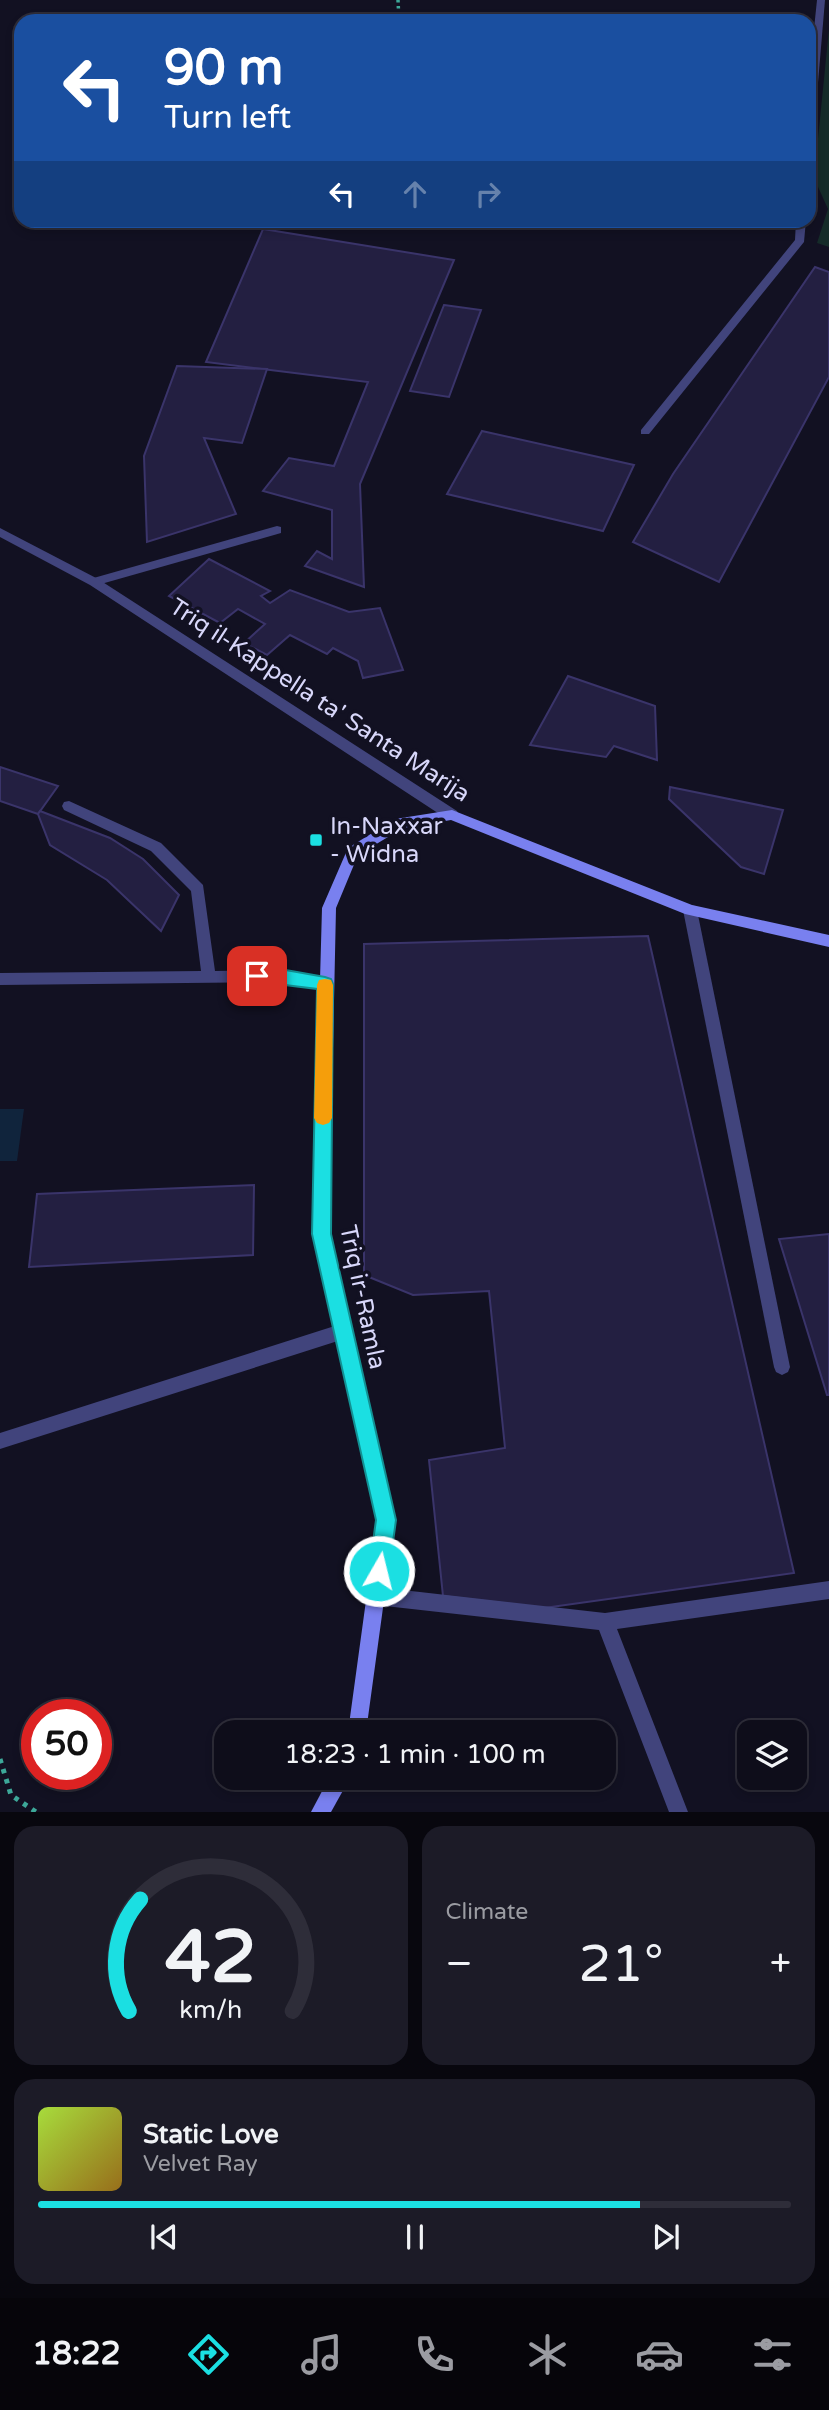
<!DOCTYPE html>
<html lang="en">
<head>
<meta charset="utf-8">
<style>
	body { margin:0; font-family:"Varela Round",sans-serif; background:#1c1b27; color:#f1f3f6; height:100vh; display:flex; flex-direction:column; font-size:26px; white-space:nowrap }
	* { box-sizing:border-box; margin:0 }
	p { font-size:23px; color:#9b9ca2 }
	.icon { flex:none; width:38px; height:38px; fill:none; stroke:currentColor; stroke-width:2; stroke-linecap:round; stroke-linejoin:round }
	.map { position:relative; height:1812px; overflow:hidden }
	.drawer { display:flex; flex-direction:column; gap:14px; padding:14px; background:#08070e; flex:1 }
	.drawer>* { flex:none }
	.banner { position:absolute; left:14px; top:14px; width:802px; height:214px; border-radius:21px; box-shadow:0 4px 10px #0003,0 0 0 2px #2e2d39; background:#1a4fa0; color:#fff; overflow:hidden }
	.fabs { position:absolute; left:737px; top:1720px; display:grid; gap:14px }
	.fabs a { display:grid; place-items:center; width:70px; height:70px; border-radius:14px; background:#0e0d1a; box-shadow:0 4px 10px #0003,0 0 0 2px #2e2d39; font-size:35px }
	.speed { position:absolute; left:21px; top:1699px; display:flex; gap:14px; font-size:35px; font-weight:700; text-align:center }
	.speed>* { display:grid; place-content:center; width:91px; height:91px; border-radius:50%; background:#0e0d1a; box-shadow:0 4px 10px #0003,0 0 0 2px #2e2d39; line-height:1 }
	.speed .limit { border:10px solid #d22; background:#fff; color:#111 }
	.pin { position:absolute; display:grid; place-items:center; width:60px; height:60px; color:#fff; margin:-30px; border-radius:14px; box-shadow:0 4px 10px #0006 }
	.me { position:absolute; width:77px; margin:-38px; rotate:8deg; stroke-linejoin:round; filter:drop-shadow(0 0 5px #0008) }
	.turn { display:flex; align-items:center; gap:24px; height:147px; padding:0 35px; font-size:32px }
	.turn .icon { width:91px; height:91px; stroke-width:2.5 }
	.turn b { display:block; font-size:49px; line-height:60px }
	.lanes { display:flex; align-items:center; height:66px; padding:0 35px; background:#0003; justify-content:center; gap:35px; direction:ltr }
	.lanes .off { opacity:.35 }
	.big { font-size:52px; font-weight:600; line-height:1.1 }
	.drawer .widget { flex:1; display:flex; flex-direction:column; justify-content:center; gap:10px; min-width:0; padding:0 24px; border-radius:21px; background:#1c1b27 }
	.drawer .dial { align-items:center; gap:0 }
	.dial svg { height:182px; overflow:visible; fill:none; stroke:#2e2d39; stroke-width:7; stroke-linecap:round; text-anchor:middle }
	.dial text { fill:#f1f3f6; stroke:none }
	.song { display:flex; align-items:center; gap:21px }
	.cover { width:84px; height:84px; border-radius:10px; background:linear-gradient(135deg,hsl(80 70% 55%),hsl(40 70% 35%)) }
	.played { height:7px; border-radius:4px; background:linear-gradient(90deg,#1bdfe2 80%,#2e2d39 80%) }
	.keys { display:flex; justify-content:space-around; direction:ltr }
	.heat { display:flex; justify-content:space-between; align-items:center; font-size:38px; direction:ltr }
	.drawer .tiles { flex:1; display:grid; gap:14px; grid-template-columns:1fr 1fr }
	.widget:last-child { grid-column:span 2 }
	.trip { position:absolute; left:214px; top:1720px; width:402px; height:70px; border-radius:21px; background:#0e0d1a; box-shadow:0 4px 10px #0003,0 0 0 2px #2e2d39; font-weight:600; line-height:70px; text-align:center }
	.menu { display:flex; height:112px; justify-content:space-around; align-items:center; background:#06050a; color:#9b9ca2 }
	.menu .icon { width:49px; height:49px }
	.menu .current { color:#1bdfe2 }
	.menu b { font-size:32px; color:#f1f3f6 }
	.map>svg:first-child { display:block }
	.green { fill:#152b29 }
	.water { fill:#10243c }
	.building { fill:#231f41; stroke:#3a346a; stroke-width:2 }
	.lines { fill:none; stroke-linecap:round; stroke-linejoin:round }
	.path-far1 { stroke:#3da899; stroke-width:3.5; stroke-dasharray:2.5 3.5; stroke-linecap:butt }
	.path { stroke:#3da899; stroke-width:5; stroke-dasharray:4.5 6; stroke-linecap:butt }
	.service { fill:#41447c; fill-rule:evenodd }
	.minor { fill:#41447c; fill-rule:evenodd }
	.secondary { fill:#7980ef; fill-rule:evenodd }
	.route { fill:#1bdfe2; stroke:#129193; stroke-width:2 }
	.slow { fill:#f59e0b }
	.poi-dot { fill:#1bdfe2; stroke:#121122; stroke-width:2.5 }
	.labels { text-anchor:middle; stroke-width:7; stroke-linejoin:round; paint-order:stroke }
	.street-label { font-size:24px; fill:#d8d7fa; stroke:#121122 }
	.poi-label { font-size:24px; fill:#d8d7fa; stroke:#121122; text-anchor:start }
</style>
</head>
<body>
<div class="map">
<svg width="829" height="1812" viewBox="0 0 829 1812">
	<rect width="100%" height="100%" fill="#121122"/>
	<path class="green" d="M 829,29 L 829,247 L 817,243 L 828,209 L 814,178 Z"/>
	<path class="water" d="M 0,1109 L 24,1109 L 17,1161 L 0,1161 Z"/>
	<g class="building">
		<path d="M 263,229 L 454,260 L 360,484 L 364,587 L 305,566 L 317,551 L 332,559 L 332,510 L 263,491 L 289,458 L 334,466 L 368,382 L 206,362 Z"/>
		<path d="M 815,267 L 829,272 L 829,377 L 719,582 L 633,542 L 673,474 Z"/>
		<path d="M 444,305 L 481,310 L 449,397 L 410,391 Z"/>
		<path d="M 177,366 L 267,369 L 242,443 L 204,438 L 236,514 L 147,542 L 144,456 Z"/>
		<path d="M 482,431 L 634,465 L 603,531 L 447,494 Z"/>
		<path d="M 209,559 L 270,591 L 261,596 L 270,603 L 290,590 L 349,612 L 380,608 L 403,670 L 363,678 L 358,661 L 333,648 L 327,654 L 290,635 L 267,655 L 244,643 L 265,624 L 238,609 L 220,623 L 169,596 Z"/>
		<path d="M 568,676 L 655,706 L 657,760 L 614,746 L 606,757 L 530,745 Z"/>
		<path d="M 0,767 L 58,786 L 38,814 L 0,801 Z"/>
		<path d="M 670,787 L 783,810 L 764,874 L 741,867 L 669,799 Z"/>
		<path d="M 40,811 L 110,838 L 143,859 L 179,895 L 161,931 L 107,880 L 50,845 L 38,814 Z"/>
		<path d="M 648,936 L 794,1573 L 544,1608 L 443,1596 L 429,1460 L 505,1448 L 489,1291 L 413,1295 L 364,1275 L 364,944 Z"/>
		<path d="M 254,1185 L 253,1255 L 29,1267 L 37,1194 Z"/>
		<path d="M 829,1234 L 829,1395 L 827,1395 L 779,1239 Z"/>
	</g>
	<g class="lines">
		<path class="path-far1" d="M 398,0 L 399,21"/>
		<path class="path" d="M 0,1759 L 11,1795 L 36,1812"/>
		<g class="service">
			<path d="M 817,0 L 825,0 L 813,142 L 808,145 L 808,86 Z"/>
			<path d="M 796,220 L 806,220 L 804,242 L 649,434 L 641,434 L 641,430 L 795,240 Z"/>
			<path d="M 277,526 L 281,527 L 281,533 L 94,586 L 88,582 L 90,579 Z"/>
			<path d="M 69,801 L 161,843 L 203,885 L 215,971 L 280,970 L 330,980 L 332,984 L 330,988 L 325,990 L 280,982 L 0,985 L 0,973 L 201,971 L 191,891 L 151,851 L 64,810 L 62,806 L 64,802 Z"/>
			<path d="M 690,905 L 695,906 L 697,910 L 790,1367 L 788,1372 L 782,1375 L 776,1372 L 774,1367 L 683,910 L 685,906 Z"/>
			<path d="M 829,1581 L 829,1599 L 617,1629 L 688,1812 L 669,1812 L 599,1630 L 376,1605 L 370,1602 L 367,1596 L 370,1590 L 376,1587 L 605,1613 Z"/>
		</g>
		<g class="minor">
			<path d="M 0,528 L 98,579 L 457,811 L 459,815 L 457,819 L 447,819 L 90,585 L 0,537 Z"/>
			<path d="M 344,1323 L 350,1326 L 352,1331 L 350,1336 L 344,1339 L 0,1449 L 0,1433 Z"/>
		</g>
		<g class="secondary">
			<path d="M 452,810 L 692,905 L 829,935 L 829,947 L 685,914 L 451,820 L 403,828 L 358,855 L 336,908 L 329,1234 L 395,1520 L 366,1732 L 348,1732 L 377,1520 L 313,1234 L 322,908 L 348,848 L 395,819 Z"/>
			<path d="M 329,1778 L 350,1778 L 331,1812 L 311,1812 Z"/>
		</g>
	</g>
	<path class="route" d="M 280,969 L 325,977 L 331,979 L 333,984 L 331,1234 L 396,1520 L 389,1571 L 386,1578 L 379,1581 L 372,1578 L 369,1571 L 376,1520 L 312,1234 L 317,989 L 251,981 L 248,976 L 251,972 Z"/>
	<path class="slow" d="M 325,979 L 331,980 L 333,985 L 332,1118 L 329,1123 L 323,1125 L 317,1123 L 314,1118 L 317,985 L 319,980 Z"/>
	<rect class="poi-dot" x="309" y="833" width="14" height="14" rx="3.5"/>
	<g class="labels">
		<g class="street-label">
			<text transform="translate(320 700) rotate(33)" y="8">Triq il-Kappella ta' Santa Marija</text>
			<text transform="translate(363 1297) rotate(78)" y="8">Triq ir-Ramla</text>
		</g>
		<g class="poi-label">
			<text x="330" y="834">In-Naxxar<tspan x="330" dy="28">- Widna</tspan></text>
		</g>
	</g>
</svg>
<div class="fabs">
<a><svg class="icon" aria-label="layers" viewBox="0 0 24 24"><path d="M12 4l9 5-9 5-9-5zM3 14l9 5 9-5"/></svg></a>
</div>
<div class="speed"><div class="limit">50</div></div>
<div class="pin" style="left:257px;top:976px;background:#d93025"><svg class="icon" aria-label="arrive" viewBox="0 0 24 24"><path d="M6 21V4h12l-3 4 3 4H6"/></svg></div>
<svg class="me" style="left:379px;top:1571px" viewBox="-20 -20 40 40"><circle r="17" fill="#1bdfe2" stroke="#fff" stroke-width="3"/><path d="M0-11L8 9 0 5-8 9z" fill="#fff"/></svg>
<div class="trip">18:23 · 1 min · 100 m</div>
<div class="banner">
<div class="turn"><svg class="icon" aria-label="left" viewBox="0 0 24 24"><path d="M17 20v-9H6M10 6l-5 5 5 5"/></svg><div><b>90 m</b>Turn left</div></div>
<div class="lanes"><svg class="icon" aria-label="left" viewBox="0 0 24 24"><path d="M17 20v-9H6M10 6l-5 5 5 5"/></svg><svg class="icon off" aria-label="ahead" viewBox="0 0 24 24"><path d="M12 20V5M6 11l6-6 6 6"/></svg><svg class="icon off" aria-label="right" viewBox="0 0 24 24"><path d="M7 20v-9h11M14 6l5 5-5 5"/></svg></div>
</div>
</div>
<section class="drawer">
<div class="tiles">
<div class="widget dial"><svg viewBox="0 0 100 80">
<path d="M14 69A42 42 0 1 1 86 69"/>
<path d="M14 69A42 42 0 0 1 19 20" stroke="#1bdfe2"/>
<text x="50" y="56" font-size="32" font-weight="700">42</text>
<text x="50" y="72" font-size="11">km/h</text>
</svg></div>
<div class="widget"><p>Climate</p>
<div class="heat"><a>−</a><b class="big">21°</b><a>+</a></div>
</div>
<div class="widget">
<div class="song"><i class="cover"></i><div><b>Static Love</b><p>Velvet Ray</p></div></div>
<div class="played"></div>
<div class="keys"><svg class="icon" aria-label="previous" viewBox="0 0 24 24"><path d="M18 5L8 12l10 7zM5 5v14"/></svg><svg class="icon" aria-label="pause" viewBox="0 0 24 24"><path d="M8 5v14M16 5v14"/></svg><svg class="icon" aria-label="next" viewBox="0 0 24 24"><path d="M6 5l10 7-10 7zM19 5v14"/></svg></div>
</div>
</div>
</section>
<nav class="menu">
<b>18:22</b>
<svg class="icon current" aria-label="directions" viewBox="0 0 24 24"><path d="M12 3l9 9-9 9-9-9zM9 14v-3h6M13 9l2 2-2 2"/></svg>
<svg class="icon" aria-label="music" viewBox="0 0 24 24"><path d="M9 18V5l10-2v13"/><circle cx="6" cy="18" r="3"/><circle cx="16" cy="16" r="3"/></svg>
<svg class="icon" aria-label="phone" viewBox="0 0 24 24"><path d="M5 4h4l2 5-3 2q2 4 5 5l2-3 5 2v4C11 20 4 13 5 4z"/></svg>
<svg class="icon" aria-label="climate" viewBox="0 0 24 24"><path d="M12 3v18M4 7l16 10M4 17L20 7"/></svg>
<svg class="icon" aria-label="car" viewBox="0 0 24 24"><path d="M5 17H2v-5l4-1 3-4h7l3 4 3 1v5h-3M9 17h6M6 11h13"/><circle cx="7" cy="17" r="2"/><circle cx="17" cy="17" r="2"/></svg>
<svg class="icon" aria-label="filters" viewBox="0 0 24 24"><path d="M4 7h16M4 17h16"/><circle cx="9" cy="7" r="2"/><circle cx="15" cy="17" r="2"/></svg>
</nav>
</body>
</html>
